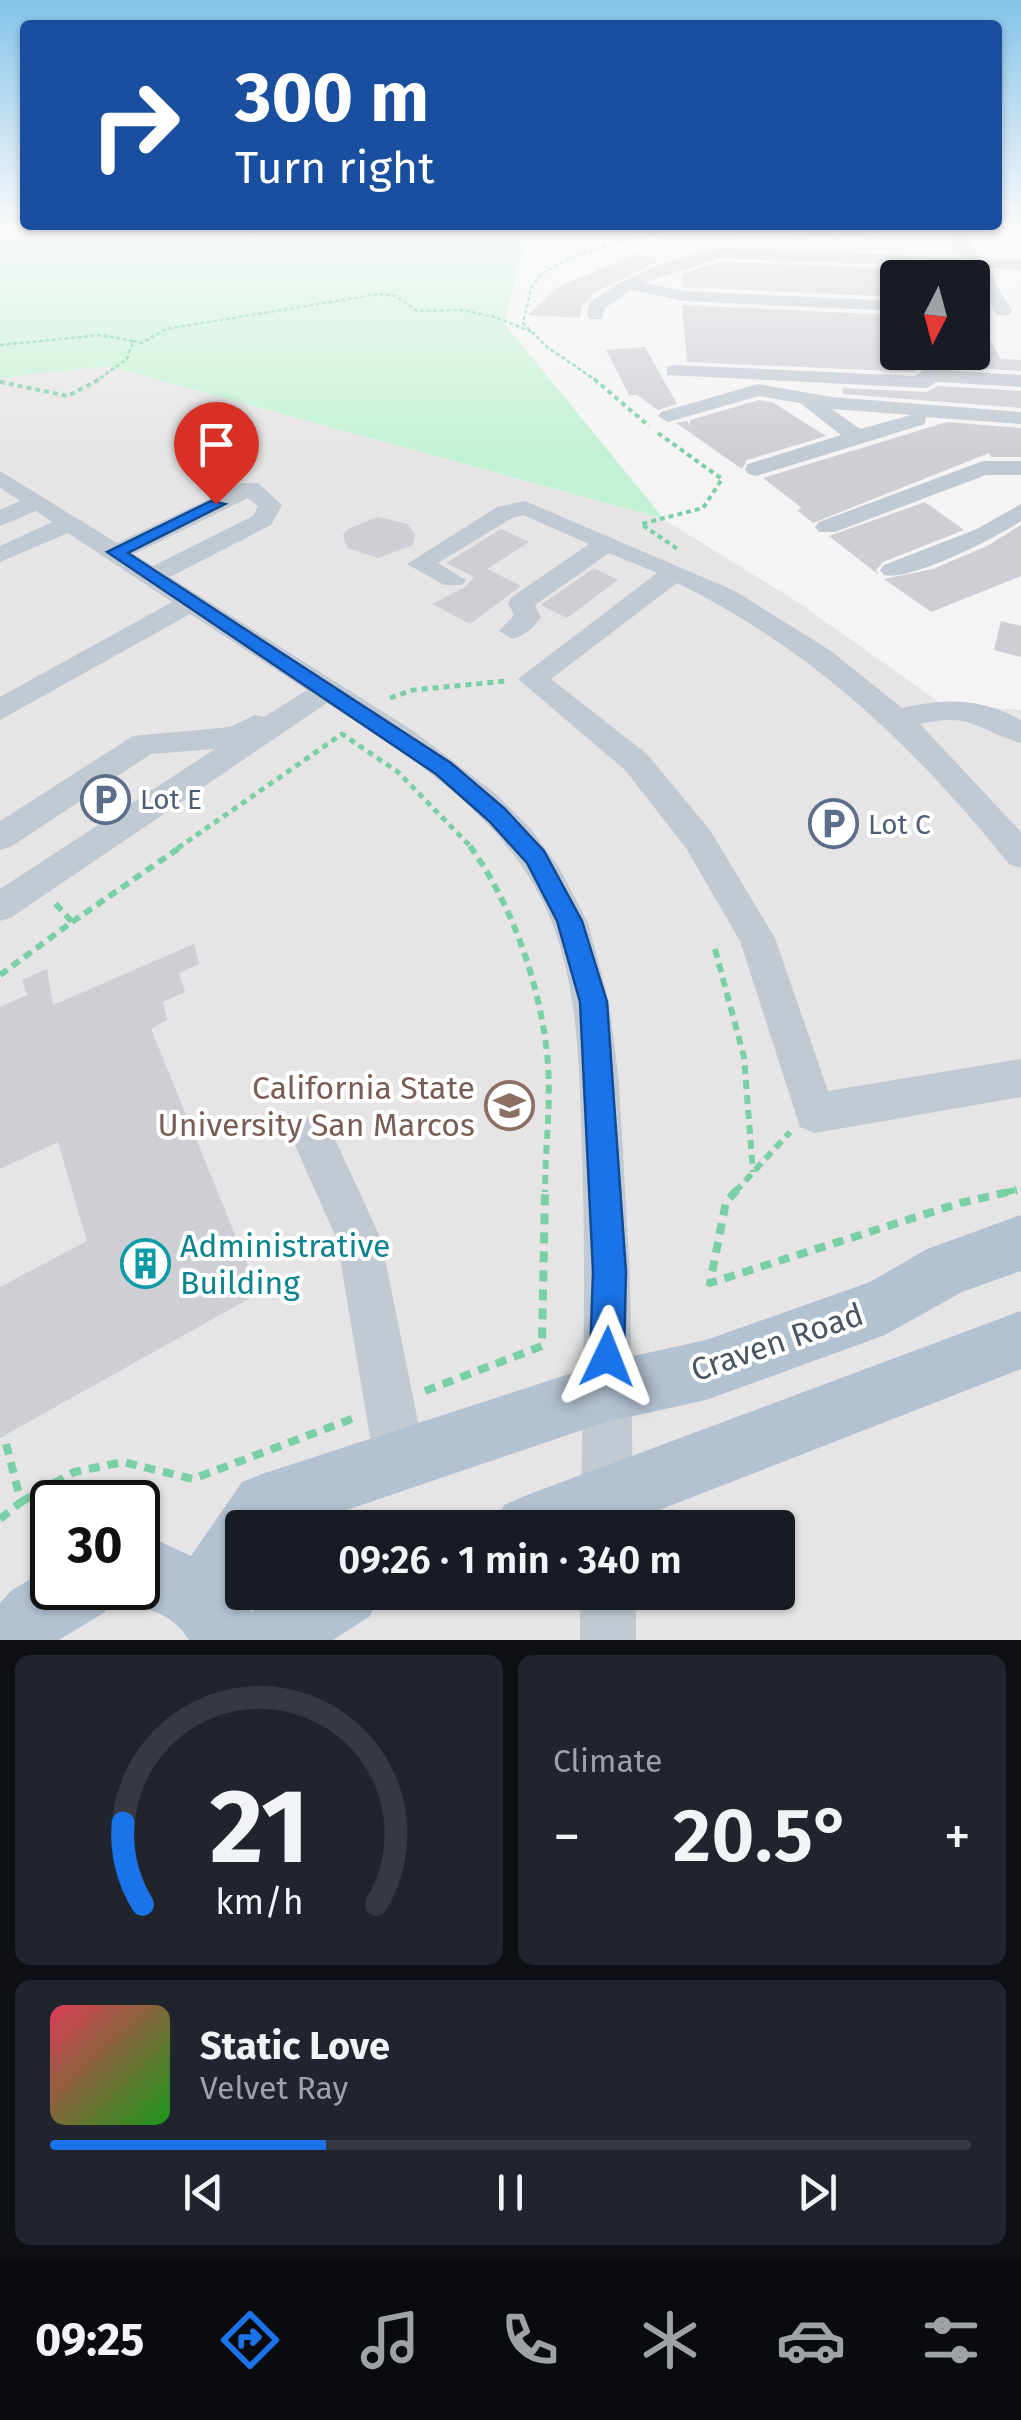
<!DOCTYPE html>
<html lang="en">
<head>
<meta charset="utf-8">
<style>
	body { margin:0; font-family:"Fira Sans",sans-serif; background:#20242c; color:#f1f3f6; height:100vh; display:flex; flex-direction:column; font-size:38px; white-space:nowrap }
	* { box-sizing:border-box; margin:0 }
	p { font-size:32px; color:#9ea1a6 }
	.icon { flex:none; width:55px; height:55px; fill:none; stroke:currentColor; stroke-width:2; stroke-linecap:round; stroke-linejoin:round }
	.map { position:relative; height:1640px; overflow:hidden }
	.panel { display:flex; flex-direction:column; gap:15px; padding:15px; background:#0d0f14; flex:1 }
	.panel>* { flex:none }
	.top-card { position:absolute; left:20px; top:20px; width:982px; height:210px; border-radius:10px; box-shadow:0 2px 8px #0004; background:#1a4fa0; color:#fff; overflow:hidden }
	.needle { width:65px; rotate:186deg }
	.tools { position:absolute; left:880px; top:260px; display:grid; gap:20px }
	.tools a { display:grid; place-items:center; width:110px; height:110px; border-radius:10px; background:#171b24; box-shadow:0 2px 8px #0004; font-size:50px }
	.speed { position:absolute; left:30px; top:1480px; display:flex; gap:20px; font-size:50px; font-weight:700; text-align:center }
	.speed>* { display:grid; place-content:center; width:130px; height:130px; border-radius:50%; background:#171b24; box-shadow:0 2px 8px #0004; line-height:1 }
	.speed .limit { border:5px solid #111; border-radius:15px; background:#fff; color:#111 }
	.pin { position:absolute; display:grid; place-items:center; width:85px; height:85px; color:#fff; margin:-102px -42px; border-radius:50% 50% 50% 0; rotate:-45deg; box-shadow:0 0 10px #0007 }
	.pin .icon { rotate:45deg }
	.me { position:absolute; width:110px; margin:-55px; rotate:2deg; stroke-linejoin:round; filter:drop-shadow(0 0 8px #0008) }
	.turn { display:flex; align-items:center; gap:35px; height:210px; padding:0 50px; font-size:45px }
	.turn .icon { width:130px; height:130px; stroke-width:2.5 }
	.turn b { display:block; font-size:70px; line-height:85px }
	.big { font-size:75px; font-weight:600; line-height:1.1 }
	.panel .card { flex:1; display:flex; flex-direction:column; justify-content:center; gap:15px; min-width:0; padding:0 35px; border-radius:15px; background:#20242c }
	.panel .dial { align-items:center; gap:0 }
	.dial svg { height:260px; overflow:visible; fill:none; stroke:#363941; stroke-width:7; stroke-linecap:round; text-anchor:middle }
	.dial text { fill:#f1f3f6; stroke:none }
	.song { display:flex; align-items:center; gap:30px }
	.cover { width:120px; height:120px; border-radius:15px; background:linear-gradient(135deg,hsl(350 70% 55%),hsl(120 70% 35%)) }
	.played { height:10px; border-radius:5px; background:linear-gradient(90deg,#1a73e8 30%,#363941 30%) }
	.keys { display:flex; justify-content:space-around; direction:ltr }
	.heat { display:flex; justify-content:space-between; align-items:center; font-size:55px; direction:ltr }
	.panel .tiles { flex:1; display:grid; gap:15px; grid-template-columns:1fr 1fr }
	.card:last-child { grid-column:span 2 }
	.trip { position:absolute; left:225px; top:1510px; width:570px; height:100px; border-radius:10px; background:#171b24; box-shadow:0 2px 8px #0004; font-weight:600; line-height:100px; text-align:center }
	.tab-bar { display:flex; height:160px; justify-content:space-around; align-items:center; background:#090b0e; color:#9ea1a6 }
	.tab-bar .icon { width:70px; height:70px }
	.tab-bar .selected { color:#1a73e8 }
	.tab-bar b { font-size:45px; color:#f1f3f6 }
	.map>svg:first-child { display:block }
	.education { fill:#e6e4e5; fill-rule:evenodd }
	.green { fill:#c3f1d5 }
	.building { fill:#cdcfd5 }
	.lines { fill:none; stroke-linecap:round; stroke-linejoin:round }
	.path-far4 { stroke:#7ad0a6; stroke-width:2.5; stroke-dasharray:4 2.5; stroke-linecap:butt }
	.path-far3 { stroke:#7ad0a6; stroke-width:4; stroke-dasharray:5 4; stroke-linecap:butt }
	.path-far2 { stroke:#7ad0a6; stroke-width:5; stroke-dasharray:6 5; stroke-linecap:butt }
	.path-far1 { stroke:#7ad0a6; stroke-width:6; stroke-dasharray:9 6; stroke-linecap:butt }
	.path { stroke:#7ad0a6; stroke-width:8; stroke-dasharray:11 8; stroke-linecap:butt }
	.minor { fill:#c1cad2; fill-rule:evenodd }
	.major { fill:#b3c2d1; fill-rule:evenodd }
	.route { fill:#1a73e8; stroke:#114b97; stroke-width:2.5 }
	.labels { text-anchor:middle; stroke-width:8; stroke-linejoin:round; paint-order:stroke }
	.service-label { font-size:28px; fill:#4e5e75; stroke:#fff; text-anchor:start }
	.near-education-label { font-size:32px; fill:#785e54; stroke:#fff; text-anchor:end }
	.near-culture-label { font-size:32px; fill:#0d838f; stroke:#fff; text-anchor:start }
	.near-street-label { font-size:32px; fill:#4a5661; stroke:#fff }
</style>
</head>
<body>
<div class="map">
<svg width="1021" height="1640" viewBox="0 0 1021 1640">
	<rect width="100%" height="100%" fill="#f5f3f3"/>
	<path class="education" d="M 108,366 L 663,519 L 796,601 L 942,704 L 1021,710 L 1021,1640 L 0,1640 L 0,378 ZM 52,1502 L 138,1502 L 138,1588 L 52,1588 ZM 242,1528 L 778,1528 L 778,1592 L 242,1592 Z"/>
	<path class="green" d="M 0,225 L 530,225 L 504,323 L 664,519 L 108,366 L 0,378 Z"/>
	<g class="building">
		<path d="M 636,254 L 659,261 L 594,293 L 582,306 L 580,318 L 528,315 L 558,287 Z"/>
		<path d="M 720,262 L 886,268 L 898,297 L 682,287 L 682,274 Z"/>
		<path d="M 682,305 L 895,315 L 898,355 L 972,358 L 972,307 L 1001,359 L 1021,360 L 1021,371 L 924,365 L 914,372 L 687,362 Z"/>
		<path d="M 645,347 L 677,404 L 658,410 L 637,395 L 629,395 L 606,350 Z"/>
		<path d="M 938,386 L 1021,391 L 1021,408 L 843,394 L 842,388 L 927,392 Z"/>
		<path d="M 759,400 L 772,402 L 826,436 L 747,460 L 742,469 L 676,423 L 687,421 L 690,426 L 690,420 Z"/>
		<path d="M 947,422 L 1021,428 L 1021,457 L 991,457 L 989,453 L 813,523 L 797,510 L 802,508 L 763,478 Z"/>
		<path d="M 925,502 L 964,530 L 883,562 L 876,570 L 879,575 L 829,536 Z"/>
		<path d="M 378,517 L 408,524 L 415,535 L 413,545 L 378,558 L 347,548 L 343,535 L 348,529 Z"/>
		<path d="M 1021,525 L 1021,576 L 931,612 L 884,579 L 933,569 L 987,546 Z"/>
		<path d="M 501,529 L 529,542 L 487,569 L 521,586 L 470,624 L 432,604 L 465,587 L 474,577 L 446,563 Z"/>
		<path d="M 594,568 L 618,580 L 567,618 L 541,605 Z"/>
		<path d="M 1001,621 L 1021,626 L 1021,657 L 994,650 Z"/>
		<path d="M 194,944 L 199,964 L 179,973 L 185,992 L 163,1002 L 167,1020 L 151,1029 L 259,1293 L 0,1438 L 0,1287 L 87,1241 L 58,1142 L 0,1169 L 0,1007 L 27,995 L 22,980 L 47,969 L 53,1005 Z"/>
	</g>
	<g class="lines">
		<g class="path-far4">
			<path d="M 133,341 L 142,343 L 166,329 L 379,294 L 396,296 L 417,311 L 461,310 L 495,317 L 532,332"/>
			<path d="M 0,345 L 101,335 L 133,341 L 127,359 L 96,381"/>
			<path d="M 597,381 L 547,347 L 523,323 L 531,288 L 542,273 L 575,255 L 619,242 L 673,230 L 859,234 L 917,225"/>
		</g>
		<g class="path-far3">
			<path d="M 594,379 L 649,426"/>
			<path d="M 0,382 L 68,396 L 100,379"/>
			<path d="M 658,433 L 722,479 L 703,508 L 641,524 L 679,550"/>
		</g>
		<g class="path-far2">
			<path d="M 390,698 L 413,690 L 506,681"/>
			<path d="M 178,848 L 342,734 L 398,772 L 472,848"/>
		</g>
		<g class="path-far1">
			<path d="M 470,846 C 512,905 539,981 547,1053 C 552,1098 545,1147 545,1192"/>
			<path d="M 72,922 L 182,846"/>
			<path d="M 715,949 L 744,1057 L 753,1172"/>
			<path d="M 0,975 L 72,922 L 54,902"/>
			<path d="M 735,1192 L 790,1132"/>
			<path d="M 1006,1192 L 1021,1189"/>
		</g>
		<g class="path">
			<path d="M 737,1190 L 726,1202 L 710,1283 L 960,1203 L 1017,1190"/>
			<path d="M 425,1391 L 542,1346 L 545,1190"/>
			<path d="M 21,1502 L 74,1472 L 123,1462 L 193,1479 L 354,1418"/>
			<path d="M 0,1519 L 21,1502 L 4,1436"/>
		</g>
		<g class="minor">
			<path d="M 955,225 L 975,225 L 968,229 L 968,241 L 981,259 L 1021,260 L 1021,270 L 987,268 L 1012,311 L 1009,315 L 997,315 L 970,268 L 719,258 L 644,283 L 684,291 L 898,301 L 898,311 L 684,301 L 631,290 L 605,308 L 602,319 L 590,319 L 587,315 L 590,302 C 629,274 672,258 719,248 L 964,258 L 952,243 Z"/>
			<path d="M 674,365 L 915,376 L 924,369 L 1021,375 L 1021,387 L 937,382 L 927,388 L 667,375 L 667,367 Z"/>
			<path d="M 758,384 L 832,397 L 1021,412 L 1021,424 L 926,417 L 925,424 L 756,476 L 748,474 L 745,469 L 748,464 L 841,435 L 800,403 L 759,396 L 668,422 L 658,416 L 661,412 ZM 832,409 L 911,415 L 860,429 Z"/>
			<path d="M 983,461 L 1021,461 L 1021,475 L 986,475 L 835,532 L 819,532 L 815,527 L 819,522 Z"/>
			<path d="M 0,471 L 117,543 L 242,483 L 258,483 L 282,505 L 271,525 L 170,577 L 415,732 L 496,794 L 531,829 L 560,869 L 588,923 L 609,1002 L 619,1083 L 630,1277 L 633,1508 L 626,1527 L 588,1527 L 581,1508 C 583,1390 586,1271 582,1153 C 579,1064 580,966 535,887 C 489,806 404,752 327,703 L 12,917 L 0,921 L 0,889 L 215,749 L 151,754 L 12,846 L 0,850 L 0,821 L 133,736 L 230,727 L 255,715 L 264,717 L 307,690 L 190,614 L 0,720 L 0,697 L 172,602 L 68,533 L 0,562 L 0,546 L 52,522 L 36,511 L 0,526 L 0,510 L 20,501 L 0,488 ZM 248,498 L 258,506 L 253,516 L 153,566 L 134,554 Z"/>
			<path d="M 525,501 L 735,591 L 831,651 L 902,708 C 947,698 980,698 1021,720 L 1021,743 C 975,730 974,712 920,724 L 1021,832 L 1021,868 L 1009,864 C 916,748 812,649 677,583 L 551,679 L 647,754 L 710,830 L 775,938 L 828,1091 L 1021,1059 L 1021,1097 L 815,1133 L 800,1127 L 740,941 L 686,848 L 625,770 L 518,679 L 657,573 L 609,553 L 535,605 L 541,617 C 534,628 524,636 512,639 L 499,631 L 514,615 L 508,603 L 512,597 L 589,544 L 523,515 L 512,518 L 438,563 L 466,580 L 462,585 L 444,585 L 407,564 L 497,507 Z"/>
			<path d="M 1021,504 L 1021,521 C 998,537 909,582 884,575 L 880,570 L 884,565 L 977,529 Z"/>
			<path d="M 312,1116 L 327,1122 L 381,1239 L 426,1461 L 418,1479 L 400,1487 L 382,1479 L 374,1461 L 337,1240 L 291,1136 L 297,1122 Z"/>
			<rect x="580" y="1592" width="56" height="48"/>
		</g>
		<g class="major">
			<path d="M 1021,1215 L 1021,1271 L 962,1292 L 885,1335 L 706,1400 L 606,1422 L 294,1528 L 242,1528 L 242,1592 L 246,1592 L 243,1599 L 251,1612 L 282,1592 L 380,1592 L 370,1616 L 333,1640 L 189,1640 C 171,1610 144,1610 114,1598 L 113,1594 L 105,1612 L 59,1640 L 0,1640 L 0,1603 L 12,1590 L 52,1567 L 52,1588 L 138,1588 L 138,1541 L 152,1538 L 191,1556 L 242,1482 L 265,1473 L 606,1362 L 706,1340 L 870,1282 L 927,1249 Z"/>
			<path d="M 1021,1311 L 1021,1369 L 613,1528 L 494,1528 L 504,1505 L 527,1495 Z"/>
		</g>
	</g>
	<linearGradient id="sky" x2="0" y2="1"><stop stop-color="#85c3ea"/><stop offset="0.5" stop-color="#fafafa"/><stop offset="1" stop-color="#fafafa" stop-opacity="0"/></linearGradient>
	<rect width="1021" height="454" fill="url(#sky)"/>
	<path class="route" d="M 211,501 L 225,504 L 128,553 L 451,763 L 505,809 L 544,851 L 582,921 L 607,1002 L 626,1272 L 624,1357 L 619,1369 L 607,1374 L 595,1369 L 590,1357 L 593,1272 L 580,1002 L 557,921 L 527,863 L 489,821 L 436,774 L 107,552 Z"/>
	<defs>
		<symbol id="parking-ring" viewBox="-11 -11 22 22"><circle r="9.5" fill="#fff" stroke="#5c6f8a" stroke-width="1.5"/><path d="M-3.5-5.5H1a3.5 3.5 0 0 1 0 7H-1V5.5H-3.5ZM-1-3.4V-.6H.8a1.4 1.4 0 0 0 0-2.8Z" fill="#5c6f8a"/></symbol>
		<symbol id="university-ring" viewBox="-11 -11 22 22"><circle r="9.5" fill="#fff" stroke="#8d6e63" stroke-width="1.5"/><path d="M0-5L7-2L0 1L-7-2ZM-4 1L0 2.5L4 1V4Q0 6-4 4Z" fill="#8d6e63"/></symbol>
		<symbol id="building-ring" viewBox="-11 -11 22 22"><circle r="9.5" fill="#fff" stroke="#0f9aa8" stroke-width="1.5"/><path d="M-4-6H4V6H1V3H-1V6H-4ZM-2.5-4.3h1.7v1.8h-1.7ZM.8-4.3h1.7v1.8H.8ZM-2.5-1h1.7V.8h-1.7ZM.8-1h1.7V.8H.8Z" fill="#0f9aa8"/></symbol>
	</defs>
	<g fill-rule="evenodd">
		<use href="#parking-ring" x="78" y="772" width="55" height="55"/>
		<use href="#parking-ring" x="806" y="796" width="55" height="55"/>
		<use href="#university-ring" x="482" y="1078" width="55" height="55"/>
		<use href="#building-ring" x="118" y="1236" width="55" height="55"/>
	</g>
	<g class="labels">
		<g class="service-label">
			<text x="140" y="809">Lot E</text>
			<text x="868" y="834">Lot C</text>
		</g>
		<g class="near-education-label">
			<text x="475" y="1099">California State<tspan x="475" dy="37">University San Marcos</tspan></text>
		</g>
		<g class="near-culture-label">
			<text x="180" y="1257">Administrative<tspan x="180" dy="37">Building</tspan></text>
		</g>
		<g class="near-street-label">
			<text transform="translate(777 1342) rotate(-19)" y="11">Craven Road</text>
		</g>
	</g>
</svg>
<div class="tools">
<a><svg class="needle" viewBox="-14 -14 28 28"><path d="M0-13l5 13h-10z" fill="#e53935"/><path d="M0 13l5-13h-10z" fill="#9ea1a6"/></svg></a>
</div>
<div class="speed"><div class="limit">30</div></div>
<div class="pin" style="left:216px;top:504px;background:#d93025"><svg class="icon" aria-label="arrive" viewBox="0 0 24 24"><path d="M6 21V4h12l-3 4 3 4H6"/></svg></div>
<svg class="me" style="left:607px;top:1357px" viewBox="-20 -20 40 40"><path d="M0-17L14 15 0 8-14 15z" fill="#1a73e8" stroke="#fff" stroke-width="4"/></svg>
<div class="trip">09:26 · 1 min · 340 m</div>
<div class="top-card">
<div class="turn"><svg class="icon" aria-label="right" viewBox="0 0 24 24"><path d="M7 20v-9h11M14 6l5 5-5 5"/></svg><div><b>300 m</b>Turn right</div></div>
</div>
</div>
<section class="panel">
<div class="tiles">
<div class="card dial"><svg viewBox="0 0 100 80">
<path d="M14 69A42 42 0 1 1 86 69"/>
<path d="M14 69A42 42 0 0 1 8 44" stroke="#1a73e8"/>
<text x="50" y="56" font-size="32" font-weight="700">21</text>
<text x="50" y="72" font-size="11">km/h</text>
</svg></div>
<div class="card"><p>Climate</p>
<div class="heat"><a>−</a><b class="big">20.5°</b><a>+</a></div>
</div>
<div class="card">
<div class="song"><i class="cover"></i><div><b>Static Love</b><p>Velvet Ray</p></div></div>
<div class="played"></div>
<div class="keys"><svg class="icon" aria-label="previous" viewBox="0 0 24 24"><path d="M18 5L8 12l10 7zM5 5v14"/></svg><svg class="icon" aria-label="pause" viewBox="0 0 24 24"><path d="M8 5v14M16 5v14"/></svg><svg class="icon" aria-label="next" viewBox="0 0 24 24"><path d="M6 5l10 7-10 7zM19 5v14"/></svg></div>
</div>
</div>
</section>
<nav class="tab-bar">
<b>09:25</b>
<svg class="icon selected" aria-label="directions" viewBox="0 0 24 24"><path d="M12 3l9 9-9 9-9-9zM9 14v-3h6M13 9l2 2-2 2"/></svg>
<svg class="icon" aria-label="music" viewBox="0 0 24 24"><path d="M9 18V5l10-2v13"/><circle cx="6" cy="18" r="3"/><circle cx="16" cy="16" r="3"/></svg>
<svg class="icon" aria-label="phone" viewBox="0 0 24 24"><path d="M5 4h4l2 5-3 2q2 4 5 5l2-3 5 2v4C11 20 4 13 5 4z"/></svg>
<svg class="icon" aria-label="climate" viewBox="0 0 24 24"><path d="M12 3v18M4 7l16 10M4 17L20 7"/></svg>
<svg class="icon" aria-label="car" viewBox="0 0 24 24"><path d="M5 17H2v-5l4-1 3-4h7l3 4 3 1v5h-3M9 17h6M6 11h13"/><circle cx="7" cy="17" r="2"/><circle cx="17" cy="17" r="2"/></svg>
<svg class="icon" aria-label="filters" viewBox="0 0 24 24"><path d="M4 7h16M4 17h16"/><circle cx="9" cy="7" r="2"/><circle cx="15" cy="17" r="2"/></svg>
</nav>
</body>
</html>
